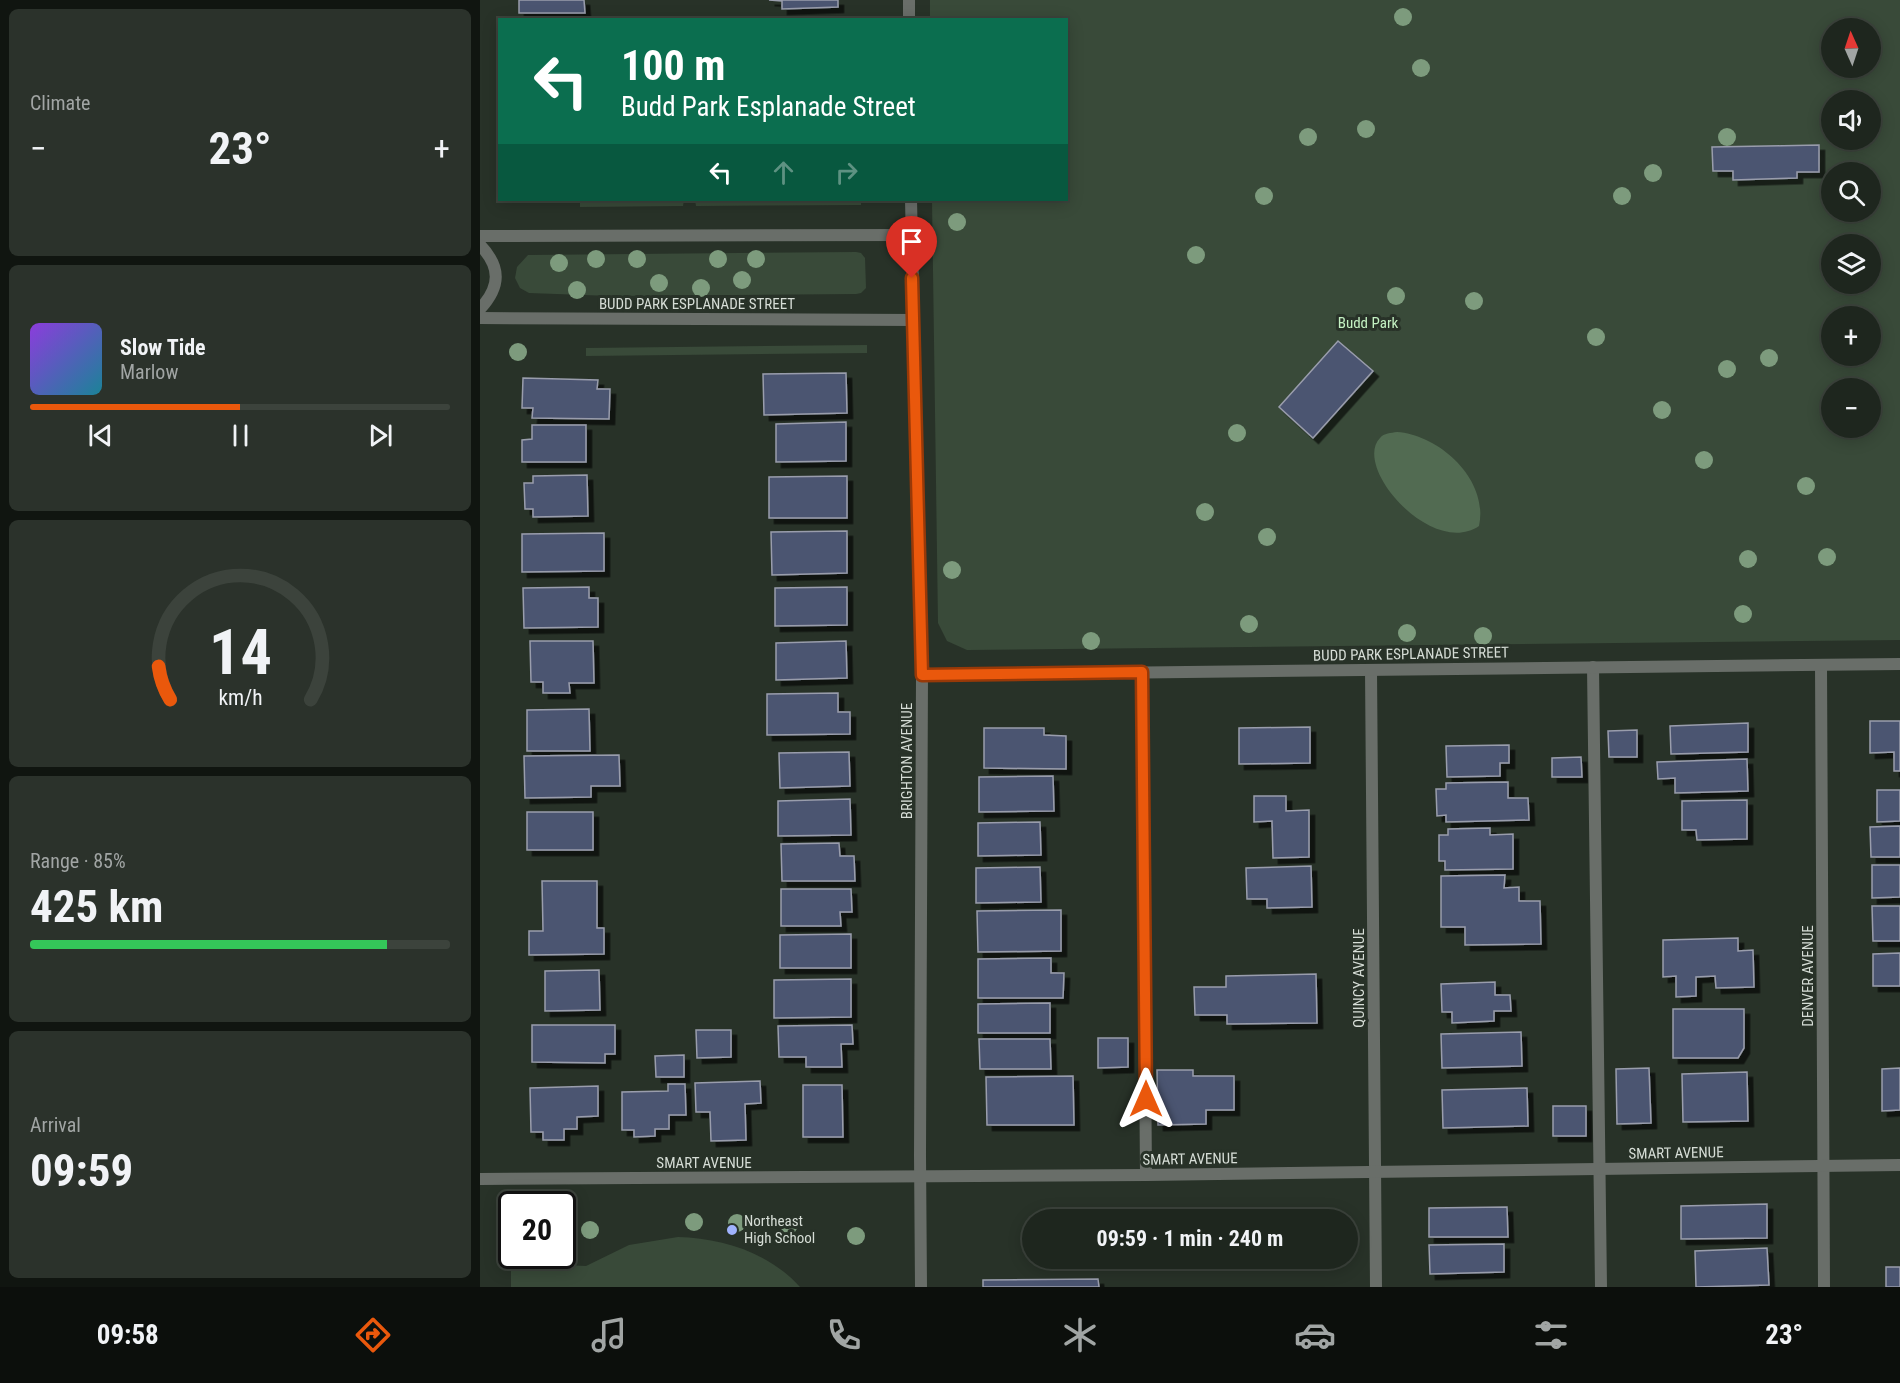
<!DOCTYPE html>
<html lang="en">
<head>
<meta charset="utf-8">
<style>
	body { margin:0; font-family:"Roboto Condensed",sans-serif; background:#2b322b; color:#f1f3f6; height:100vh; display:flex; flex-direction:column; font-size:22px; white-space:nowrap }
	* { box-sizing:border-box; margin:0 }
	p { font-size:20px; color:#a1a5a4 }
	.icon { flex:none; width:33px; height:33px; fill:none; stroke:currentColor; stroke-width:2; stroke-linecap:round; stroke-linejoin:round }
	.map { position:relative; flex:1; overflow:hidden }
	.details { display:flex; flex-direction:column; gap:9px; padding:9px; background:#101510; width:480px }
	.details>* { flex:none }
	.guide { position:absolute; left:18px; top:18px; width:570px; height:183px; border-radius:0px; box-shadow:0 3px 15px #0003,0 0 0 2px #3c433c; background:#0b6e4f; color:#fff; overflow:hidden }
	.needle { width:39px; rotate:357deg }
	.tools { position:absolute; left:1341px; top:18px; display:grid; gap:12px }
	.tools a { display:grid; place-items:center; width:60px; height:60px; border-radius:50%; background:#1e261e; box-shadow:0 3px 15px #0003,0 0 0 2px #3c433c; font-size:30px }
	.speed { position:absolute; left:18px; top:1191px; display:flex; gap:12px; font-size:30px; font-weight:700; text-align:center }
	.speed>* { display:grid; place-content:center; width:78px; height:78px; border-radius:50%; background:#1e261e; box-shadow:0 3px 15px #0003,0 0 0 2px #3c433c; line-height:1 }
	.speed .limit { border:3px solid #111; border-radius:9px; background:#fff; color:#111 }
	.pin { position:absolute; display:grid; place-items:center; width:51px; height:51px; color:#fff; margin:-62px -26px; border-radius:50% 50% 50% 0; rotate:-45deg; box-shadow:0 0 6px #0007 }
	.pin .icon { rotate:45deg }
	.me { position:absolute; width:66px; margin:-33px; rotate:0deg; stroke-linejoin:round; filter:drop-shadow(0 0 4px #0008) }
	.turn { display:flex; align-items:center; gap:21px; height:126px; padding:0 24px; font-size:27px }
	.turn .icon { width:78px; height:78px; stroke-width:2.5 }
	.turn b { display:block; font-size:42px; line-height:51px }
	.lanes { display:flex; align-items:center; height:57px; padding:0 24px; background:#0003; justify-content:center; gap:30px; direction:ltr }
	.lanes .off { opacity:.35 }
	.big { font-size:45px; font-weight:700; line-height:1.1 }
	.details .widget { flex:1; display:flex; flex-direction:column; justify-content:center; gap:9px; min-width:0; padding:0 21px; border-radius:9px; background:#2b322b }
	.details .dial { align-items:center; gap:0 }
	.dial svg { height:156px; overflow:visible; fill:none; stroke:#3c433c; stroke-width:7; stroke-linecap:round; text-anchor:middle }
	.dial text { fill:#f1f3f6; stroke:none }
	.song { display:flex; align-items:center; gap:18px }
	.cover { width:72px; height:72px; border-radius:9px; background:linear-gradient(135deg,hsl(270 70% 55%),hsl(190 70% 35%)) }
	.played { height:6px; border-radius:3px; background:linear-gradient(90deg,#ea580c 50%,#3c433c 50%) }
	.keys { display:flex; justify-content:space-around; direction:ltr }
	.heat { display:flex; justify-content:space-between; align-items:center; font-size:33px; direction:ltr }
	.charge { height:9px; border-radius:4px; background:linear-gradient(90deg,#34c759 85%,#3c433c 0) }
	.trip { position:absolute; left:542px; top:1209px; width:336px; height:60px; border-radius:30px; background:#1e261e; box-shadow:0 3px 15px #0003,0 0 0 2px #3c433c; font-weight:700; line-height:60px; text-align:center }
	.dock { display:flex; height:96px; justify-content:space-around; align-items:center; background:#0c0f0c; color:#a1a5a4 }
	.dock .icon { width:42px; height:42px }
	.dock .active { color:#ea580c }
	.dock b { font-size:27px; color:#f1f3f6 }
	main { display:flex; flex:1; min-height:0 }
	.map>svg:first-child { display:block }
	.green { fill:#394a39; fill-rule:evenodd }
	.water { fill:#526b52 }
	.building { fill:#4c5471; stroke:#999dac; stroke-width:1.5; filter:url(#shadow) }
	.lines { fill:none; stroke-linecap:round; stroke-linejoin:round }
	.lane { stroke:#696e69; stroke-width:12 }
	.street { stroke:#696e69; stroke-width:12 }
	.tree { fill:#7d9b7d }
	.route-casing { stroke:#983908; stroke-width:15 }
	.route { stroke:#ea580c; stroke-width:10 }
	.poi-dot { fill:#a0b3fd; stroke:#283228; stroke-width:2 }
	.labels { text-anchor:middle; stroke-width:6; stroke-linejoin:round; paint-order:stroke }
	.street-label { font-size:15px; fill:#d6ddd6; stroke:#283228 }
	.park-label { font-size:15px; fill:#c3f1c2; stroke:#283228 }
	.poi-label { font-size:15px; fill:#d6ddd6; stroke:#283228; text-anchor:start }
</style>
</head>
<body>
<main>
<section class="details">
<div class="widget"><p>Climate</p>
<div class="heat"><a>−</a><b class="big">23°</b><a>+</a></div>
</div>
<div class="widget">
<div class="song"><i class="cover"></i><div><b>Slow Tide</b><p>Marlow</p></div></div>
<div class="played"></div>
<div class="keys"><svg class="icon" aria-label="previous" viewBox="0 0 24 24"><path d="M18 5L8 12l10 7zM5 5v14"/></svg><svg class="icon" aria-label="pause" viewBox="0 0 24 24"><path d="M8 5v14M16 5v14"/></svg><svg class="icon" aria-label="next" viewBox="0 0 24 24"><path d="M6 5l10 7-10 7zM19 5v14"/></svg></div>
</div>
<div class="widget dial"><svg viewBox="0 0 100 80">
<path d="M14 69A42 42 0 1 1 86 69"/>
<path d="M14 69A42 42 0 0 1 8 52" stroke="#ea580c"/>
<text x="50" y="56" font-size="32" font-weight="700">14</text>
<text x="50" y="72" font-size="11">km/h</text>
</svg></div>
<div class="widget"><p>Range · 85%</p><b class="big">425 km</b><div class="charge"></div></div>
<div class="widget"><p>Arrival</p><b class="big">09:59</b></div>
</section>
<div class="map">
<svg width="1420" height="1287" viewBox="0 0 1420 1287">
	<defs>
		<filter id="shadow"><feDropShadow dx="5.5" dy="5.5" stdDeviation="0" flood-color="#0009"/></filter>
	</defs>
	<rect width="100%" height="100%" fill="#283228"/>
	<g class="green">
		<path d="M 450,0 L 1420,0 L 1420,640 L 487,650 L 467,641 L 458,623 L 452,200 L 586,200 L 586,20 L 450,19 ZM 1352,28 L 1390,28 L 1390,68 L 1352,68 ZM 1352,100 L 1390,100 L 1390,140 L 1352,140 ZM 1352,172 L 1390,172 L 1390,212 L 1352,212 ZM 1352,244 L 1390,244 L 1390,284 L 1352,284 ZM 1352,316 L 1390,316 L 1390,356 L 1352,356 ZM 1352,388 L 1390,388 L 1390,428 L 1352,428 Z"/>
		<path d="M 100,200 L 204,200 L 203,206 L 100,207 Z"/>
		<path d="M 215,200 L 381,200 L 381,205 L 216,206 Z"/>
		<path d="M 376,252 L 381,253 L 385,258 L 386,288 L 381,293 L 376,294 L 131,296 L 49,293 L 40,288 L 35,278 L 37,267 L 48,255 Z"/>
		<path d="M 387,345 L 387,353 L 106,356 L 106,348 Z"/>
		<path d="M 198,1237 C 242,1238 290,1253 320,1287 L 31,1287 L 31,1263 L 106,1266 L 149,1245 Z"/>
	</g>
	<path class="water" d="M 917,432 C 960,435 1009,480 999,526 C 952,558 872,467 900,438 C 904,433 911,433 917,432 Z"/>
	<g class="building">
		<path d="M 39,0 L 104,0 L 105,13 L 39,13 Z"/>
		<path d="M 289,0 L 358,0 L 358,7 L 302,9 L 302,1 Z"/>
		<path d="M 1339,145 L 1339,172 L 1317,172 L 1317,178 L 1253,180 L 1253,171 L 1233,171 L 1232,147 Z"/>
		<path d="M 858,341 L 893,371 L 833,438 L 799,407 Z"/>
		<path d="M 366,373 L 367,413 L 284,415 L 283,374 Z"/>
		<path d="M 43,378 L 118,380 L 117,389 L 130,389 L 129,419 L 52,418 L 53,408 L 42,408 Z"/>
		<path d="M 366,422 L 366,461 L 296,462 L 296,424 Z"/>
		<path d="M 52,425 L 106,425 L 106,462 L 42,462 L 42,440 L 52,439 Z"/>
		<path d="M 107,475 L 108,516 L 53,517 L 53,509 L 45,509 L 44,483 L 53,483 L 53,476 Z"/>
		<path d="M 367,476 L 367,518 L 289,518 L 289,477 Z"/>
		<path d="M 367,531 L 367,573 L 292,575 L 291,532 Z"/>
		<path d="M 124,533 L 124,571 L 42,572 L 42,534 Z"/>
		<path d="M 109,587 L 109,598 L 118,598 L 118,627 L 44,628 L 43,588 Z"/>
		<path d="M 367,587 L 367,625 L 295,626 L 295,588 Z"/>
		<path d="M 50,641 L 113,641 L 114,683 L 89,683 L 90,693 L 63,693 L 63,682 L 51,682 Z"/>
		<path d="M 366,641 L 367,678 L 296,680 L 296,643 Z"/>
		<path d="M 358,693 L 358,712 L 370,712 L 370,734 L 287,735 L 287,694 Z"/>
		<path d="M 109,709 L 110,751 L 47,751 L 47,710 Z"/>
		<path d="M 1390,721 L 1420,721 L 1420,771 L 1414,771 L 1414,752 L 1390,753 Z"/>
		<path d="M 1268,723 L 1268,752 L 1191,754 L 1190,726 Z"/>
		<path d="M 830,727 L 830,763 L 759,764 L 759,728 Z"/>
		<path d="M 504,728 L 564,728 L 564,735 L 586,736 L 586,769 L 504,768 Z"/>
		<path d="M 1157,730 L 1157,757 L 1129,757 L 1128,731 Z"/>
		<path d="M 1029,745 L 1029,763 L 1020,763 L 1020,776 L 967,777 L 966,746 Z"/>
		<path d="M 369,752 L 370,786 L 300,788 L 299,753 Z"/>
		<path d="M 139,755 L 140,786 L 111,786 L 111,797 L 45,798 L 44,756 Z"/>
		<path d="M 1101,757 L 1102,777 L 1072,777 L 1072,758 Z"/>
		<path d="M 1267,759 L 1268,791 L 1195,793 L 1195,778 L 1178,779 L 1177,762 Z"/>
		<path d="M 573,776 L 574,811 L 499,812 L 499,777 Z"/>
		<path d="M 1028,782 L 1028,798 L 1048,798 L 1049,820 L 966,822 L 966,815 L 957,816 L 956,789 L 966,789 L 966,783 Z"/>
		<path d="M 1397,790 L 1420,790 L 1420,821 L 1397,822 Z"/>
		<path d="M 774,796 L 806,796 L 806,811 L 829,810 L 829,857 L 793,858 L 792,821 L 774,822 Z"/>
		<path d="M 370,799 L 371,835 L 298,836 L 298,801 Z"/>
		<path d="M 1267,800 L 1267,839 L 1217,840 L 1216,830 L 1202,830 L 1202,801 Z"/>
		<rect x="47" y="812" width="66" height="38"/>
		<path d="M 560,822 L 561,855 L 498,856 L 498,823 Z"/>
		<path d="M 1420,826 L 1420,857 L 1391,857 L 1390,827 Z"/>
		<path d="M 1010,828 L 1010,835 L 1033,834 L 1033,869 L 965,870 L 965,861 L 959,861 L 959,835 L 968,835 L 968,829 Z"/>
		<path d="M 359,843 L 360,856 L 374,856 L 375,881 L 302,881 L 301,844 Z"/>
		<path d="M 1392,865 L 1420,865 L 1420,897 L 1392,898 Z"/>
		<path d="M 831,866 L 832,907 L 787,908 L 787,899 L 767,899 L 766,868 Z"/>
		<path d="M 560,867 L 561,902 L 496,903 L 496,868 Z"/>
		<path d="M 1025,875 L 1024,888 L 1039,887 L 1039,901 L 1060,901 L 1061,944 L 985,945 L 985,927 L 961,927 L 961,876 Z"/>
		<path d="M 62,881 L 117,881 L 117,928 L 124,928 L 124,954 L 49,955 L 49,931 L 63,931 Z"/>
		<path d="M 301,889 L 371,889 L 372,912 L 360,912 L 361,926 L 301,926 Z"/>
		<path d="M 1392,906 L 1420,906 L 1420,941 L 1393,941 Z"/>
		<path d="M 581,910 L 581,951 L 498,952 L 497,911 Z"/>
		<path d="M 371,934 L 371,968 L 300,968 L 300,935 Z"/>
		<path d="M 1258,938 L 1258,951 L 1273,950 L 1274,987 L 1236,988 L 1235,976 L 1216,977 L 1216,996 L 1196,997 L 1196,976 L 1183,977 L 1183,940 Z"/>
		<path d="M 1420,953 L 1420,986 L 1393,986 L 1393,954 Z"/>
		<path d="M 571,958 L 571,973 L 584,973 L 583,998 L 498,998 L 498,959 Z"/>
		<path d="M 119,970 L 120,1010 L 65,1011 L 65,971 Z"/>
		<path d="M 836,974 L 837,1023 L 747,1024 L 747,1015 L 715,1015 L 714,987 L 746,987 L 746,976 Z"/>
		<path d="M 371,979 L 371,1017 L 294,1018 L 294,980 Z"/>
		<path d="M 1015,982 L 1015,995 L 1030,995 L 1031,1011 L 1014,1011 L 1014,1021 L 972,1023 L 972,1012 L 962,1012 L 961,984 Z"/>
		<path d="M 570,1003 L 570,1033 L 498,1033 L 498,1004 Z"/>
		<path d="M 1193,1009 L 1264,1009 L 1264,1048 L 1258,1058 L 1193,1058 Z"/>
		<path d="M 52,1025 L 135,1025 L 135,1054 L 125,1054 L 125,1063 L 52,1062 Z"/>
		<path d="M 372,1025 L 373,1044 L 361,1044 L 362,1067 L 326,1067 L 326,1057 L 299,1057 L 298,1026 Z"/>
		<path d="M 216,1030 L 251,1030 L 251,1057 L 217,1058 Z"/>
		<path d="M 1041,1032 L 1042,1066 L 962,1068 L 961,1034 Z"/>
		<path d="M 618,1038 L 648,1038 L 648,1067 L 618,1068 Z"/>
		<path d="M 499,1039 L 570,1039 L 571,1069 L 500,1069 Z"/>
		<path d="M 204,1055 L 204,1077 L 176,1077 L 175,1056 Z"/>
		<path d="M 1169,1068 L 1171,1123 L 1137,1124 L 1136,1069 Z"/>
		<path d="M 1420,1068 L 1420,1110 L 1402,1111 L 1402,1069 Z"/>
		<path d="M 677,1070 L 713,1070 L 713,1076 L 754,1076 L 754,1110 L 726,1110 L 726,1124 L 678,1125 Z"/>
		<path d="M 1267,1072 L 1268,1121 L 1203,1122 L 1202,1074 Z"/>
		<path d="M 593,1076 L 594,1125 L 507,1125 L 506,1077 Z"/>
		<path d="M 280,1081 L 281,1103 L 265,1104 L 266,1140 L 231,1141 L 230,1112 L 216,1112 L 215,1083 Z"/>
		<path d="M 188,1084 L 205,1084 L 206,1115 L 189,1115 L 189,1129 L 175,1129 L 175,1136 L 154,1137 L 154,1130 L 142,1130 L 142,1092 L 188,1091 Z"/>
		<path d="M 323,1085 L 362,1085 L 363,1137 L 323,1137 Z"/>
		<path d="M 118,1086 L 118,1116 L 97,1117 L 97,1129 L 84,1129 L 84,1140 L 63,1140 L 63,1132 L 51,1132 L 50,1088 Z"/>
		<path d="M 1047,1088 L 1048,1126 L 963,1128 L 962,1090 Z"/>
		<rect x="1073" y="1106" width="33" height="30"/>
		<path d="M 1287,1204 L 1287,1238 L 1201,1239 L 1201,1206 Z"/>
		<path d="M 1027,1207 L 1028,1237 L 949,1237 L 949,1208 Z"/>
		<path d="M 1024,1244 L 1024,1272 L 950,1274 L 949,1245 Z"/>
		<path d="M 1287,1248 L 1289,1285 L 1216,1287 L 1215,1251 Z"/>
		<rect x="1406" y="1267" width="14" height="20"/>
		<path d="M 618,1279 L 619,1287 L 503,1287 L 503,1280 Z"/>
	</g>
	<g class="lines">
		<g class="lane">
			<path d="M 1113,667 L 1121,1287"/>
			<path d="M 662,672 L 666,1175"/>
		</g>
		<g class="street">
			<path d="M 429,0 L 429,20"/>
			<path d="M 431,200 L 442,675 L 440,1155 L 441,1287"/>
			<path d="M 0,236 L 431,235"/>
			<path d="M 0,245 C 21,267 21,286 0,309"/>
			<path d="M 0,318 L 434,320"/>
			<path d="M 1341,665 L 1344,1287"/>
			<path d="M 891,670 L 896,1287"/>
			<path d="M 442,675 L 1420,664"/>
			<path d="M 0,1179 L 666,1175 L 1420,1165"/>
		</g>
	</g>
	<g class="tree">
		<circle cx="923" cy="17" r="9"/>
		<circle cx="941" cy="68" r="9"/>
		<circle cx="886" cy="129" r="9"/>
		<circle cx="828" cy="137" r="9"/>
		<circle cx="1247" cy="137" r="9"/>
		<circle cx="1173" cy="173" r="9"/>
		<circle cx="784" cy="196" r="9"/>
		<circle cx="1142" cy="196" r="9"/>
		<circle cx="477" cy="222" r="9"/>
		<circle cx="716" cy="255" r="9"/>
		<circle cx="116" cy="259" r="9"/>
		<circle cx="157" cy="259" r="9"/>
		<circle cx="238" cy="259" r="9"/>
		<circle cx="276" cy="259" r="9"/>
		<circle cx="79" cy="263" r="9"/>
		<circle cx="262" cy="280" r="9"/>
		<circle cx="179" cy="283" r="9"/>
		<circle cx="221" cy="288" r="9"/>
		<circle cx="97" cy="290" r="9"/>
		<circle cx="916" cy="296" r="9"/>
		<circle cx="994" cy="301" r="9"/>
		<circle cx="1116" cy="337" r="9"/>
		<circle cx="38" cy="352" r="9"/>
		<circle cx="1289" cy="358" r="9"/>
		<circle cx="1247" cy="369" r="9"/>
		<circle cx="1182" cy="410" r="9"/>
		<circle cx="757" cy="433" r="9"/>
		<circle cx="1224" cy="460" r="9"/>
		<circle cx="1326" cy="486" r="9"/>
		<circle cx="725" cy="512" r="9"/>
		<circle cx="787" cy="537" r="9"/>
		<circle cx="1347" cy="557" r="9"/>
		<circle cx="1268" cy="559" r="9"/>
		<circle cx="472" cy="570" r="9"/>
		<circle cx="1263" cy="614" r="9"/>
		<circle cx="769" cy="624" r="9"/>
		<circle cx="927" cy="633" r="9"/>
		<circle cx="1003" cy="636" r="9"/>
		<circle cx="611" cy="641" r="9"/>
		<circle cx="214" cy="1222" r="9"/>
		<circle cx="257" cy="1223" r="9"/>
		<circle cx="309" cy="1225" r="9"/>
		<circle cx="110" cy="1230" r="9"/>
		<circle cx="376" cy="1236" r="9"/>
	</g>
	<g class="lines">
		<defs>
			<path id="route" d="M 432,278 L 442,675 L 662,672 L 666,1099"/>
		</defs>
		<use href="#route" class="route-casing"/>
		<use href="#route" class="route"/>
	</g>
	<circle class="poi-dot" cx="252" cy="1230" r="6"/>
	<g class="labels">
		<g class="street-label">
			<text x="217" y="309">BUDD PARK ESPLANADE STREET</text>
			<text transform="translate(931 654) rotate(-1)" y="5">BUDD PARK ESPLANADE STREET</text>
			<text transform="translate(427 761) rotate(-90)" y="5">BRIGHTON AVENUE</text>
			<text transform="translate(1328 976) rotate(-90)" y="5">DENVER AVENUE</text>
			<text transform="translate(879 978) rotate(-90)" y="5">QUINCY AVENUE</text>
			<text transform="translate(1196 1153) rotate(-1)" y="5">SMART AVENUE</text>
			<text transform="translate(710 1159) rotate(-1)" y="5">SMART AVENUE</text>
			<text x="224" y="1168">SMART AVENUE</text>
		</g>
		<g class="park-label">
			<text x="888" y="328">Budd Park</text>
		</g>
		<g class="poi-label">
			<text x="264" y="1226">Northeast<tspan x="264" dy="17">High School</tspan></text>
		</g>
	</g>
</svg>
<div class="tools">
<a><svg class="needle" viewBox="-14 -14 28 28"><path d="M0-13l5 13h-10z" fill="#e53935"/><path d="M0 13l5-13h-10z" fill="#a1a5a4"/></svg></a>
<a><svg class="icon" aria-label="sound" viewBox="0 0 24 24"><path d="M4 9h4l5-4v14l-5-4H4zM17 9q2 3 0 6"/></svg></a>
<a><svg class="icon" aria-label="search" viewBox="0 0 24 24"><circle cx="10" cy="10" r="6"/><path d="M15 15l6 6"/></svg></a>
<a><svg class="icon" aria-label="layers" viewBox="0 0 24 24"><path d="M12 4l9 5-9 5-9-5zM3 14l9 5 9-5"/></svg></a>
<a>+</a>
<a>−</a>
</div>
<div class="speed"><div class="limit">20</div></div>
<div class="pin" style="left:432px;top:278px;background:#d93025"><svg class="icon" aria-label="arrive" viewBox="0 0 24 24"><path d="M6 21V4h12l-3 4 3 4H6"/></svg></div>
<svg class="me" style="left:666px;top:1099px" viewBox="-20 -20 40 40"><path d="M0-17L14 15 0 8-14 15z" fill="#ea580c" stroke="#fff" stroke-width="4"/></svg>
<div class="trip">09:59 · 1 min · 240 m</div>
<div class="guide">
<div class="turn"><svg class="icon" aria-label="left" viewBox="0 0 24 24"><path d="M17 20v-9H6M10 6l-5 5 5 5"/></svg><div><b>100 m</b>Budd Park Esplanade Street</div></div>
<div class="lanes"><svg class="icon" aria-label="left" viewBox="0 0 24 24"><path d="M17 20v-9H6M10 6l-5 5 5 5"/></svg><svg class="icon off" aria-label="ahead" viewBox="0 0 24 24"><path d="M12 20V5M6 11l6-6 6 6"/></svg><svg class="icon off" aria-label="right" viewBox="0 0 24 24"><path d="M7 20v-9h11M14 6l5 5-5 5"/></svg></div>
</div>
</div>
</main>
<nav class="dock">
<b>09:58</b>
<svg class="icon active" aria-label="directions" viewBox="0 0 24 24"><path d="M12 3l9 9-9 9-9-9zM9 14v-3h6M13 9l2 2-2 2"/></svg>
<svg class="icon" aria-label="music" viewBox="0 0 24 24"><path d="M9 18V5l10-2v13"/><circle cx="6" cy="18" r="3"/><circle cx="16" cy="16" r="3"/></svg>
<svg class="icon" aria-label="phone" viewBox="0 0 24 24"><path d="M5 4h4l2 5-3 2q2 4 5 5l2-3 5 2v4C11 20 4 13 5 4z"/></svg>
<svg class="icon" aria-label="climate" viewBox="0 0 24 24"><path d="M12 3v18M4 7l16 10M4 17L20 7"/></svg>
<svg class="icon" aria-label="car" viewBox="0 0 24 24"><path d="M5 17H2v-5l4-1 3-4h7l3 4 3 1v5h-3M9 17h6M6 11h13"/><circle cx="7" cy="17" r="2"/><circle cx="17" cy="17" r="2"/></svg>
<svg class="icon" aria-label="filters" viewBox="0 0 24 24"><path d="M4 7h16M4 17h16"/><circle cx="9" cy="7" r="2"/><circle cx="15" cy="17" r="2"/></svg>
<b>23°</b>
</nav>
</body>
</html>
